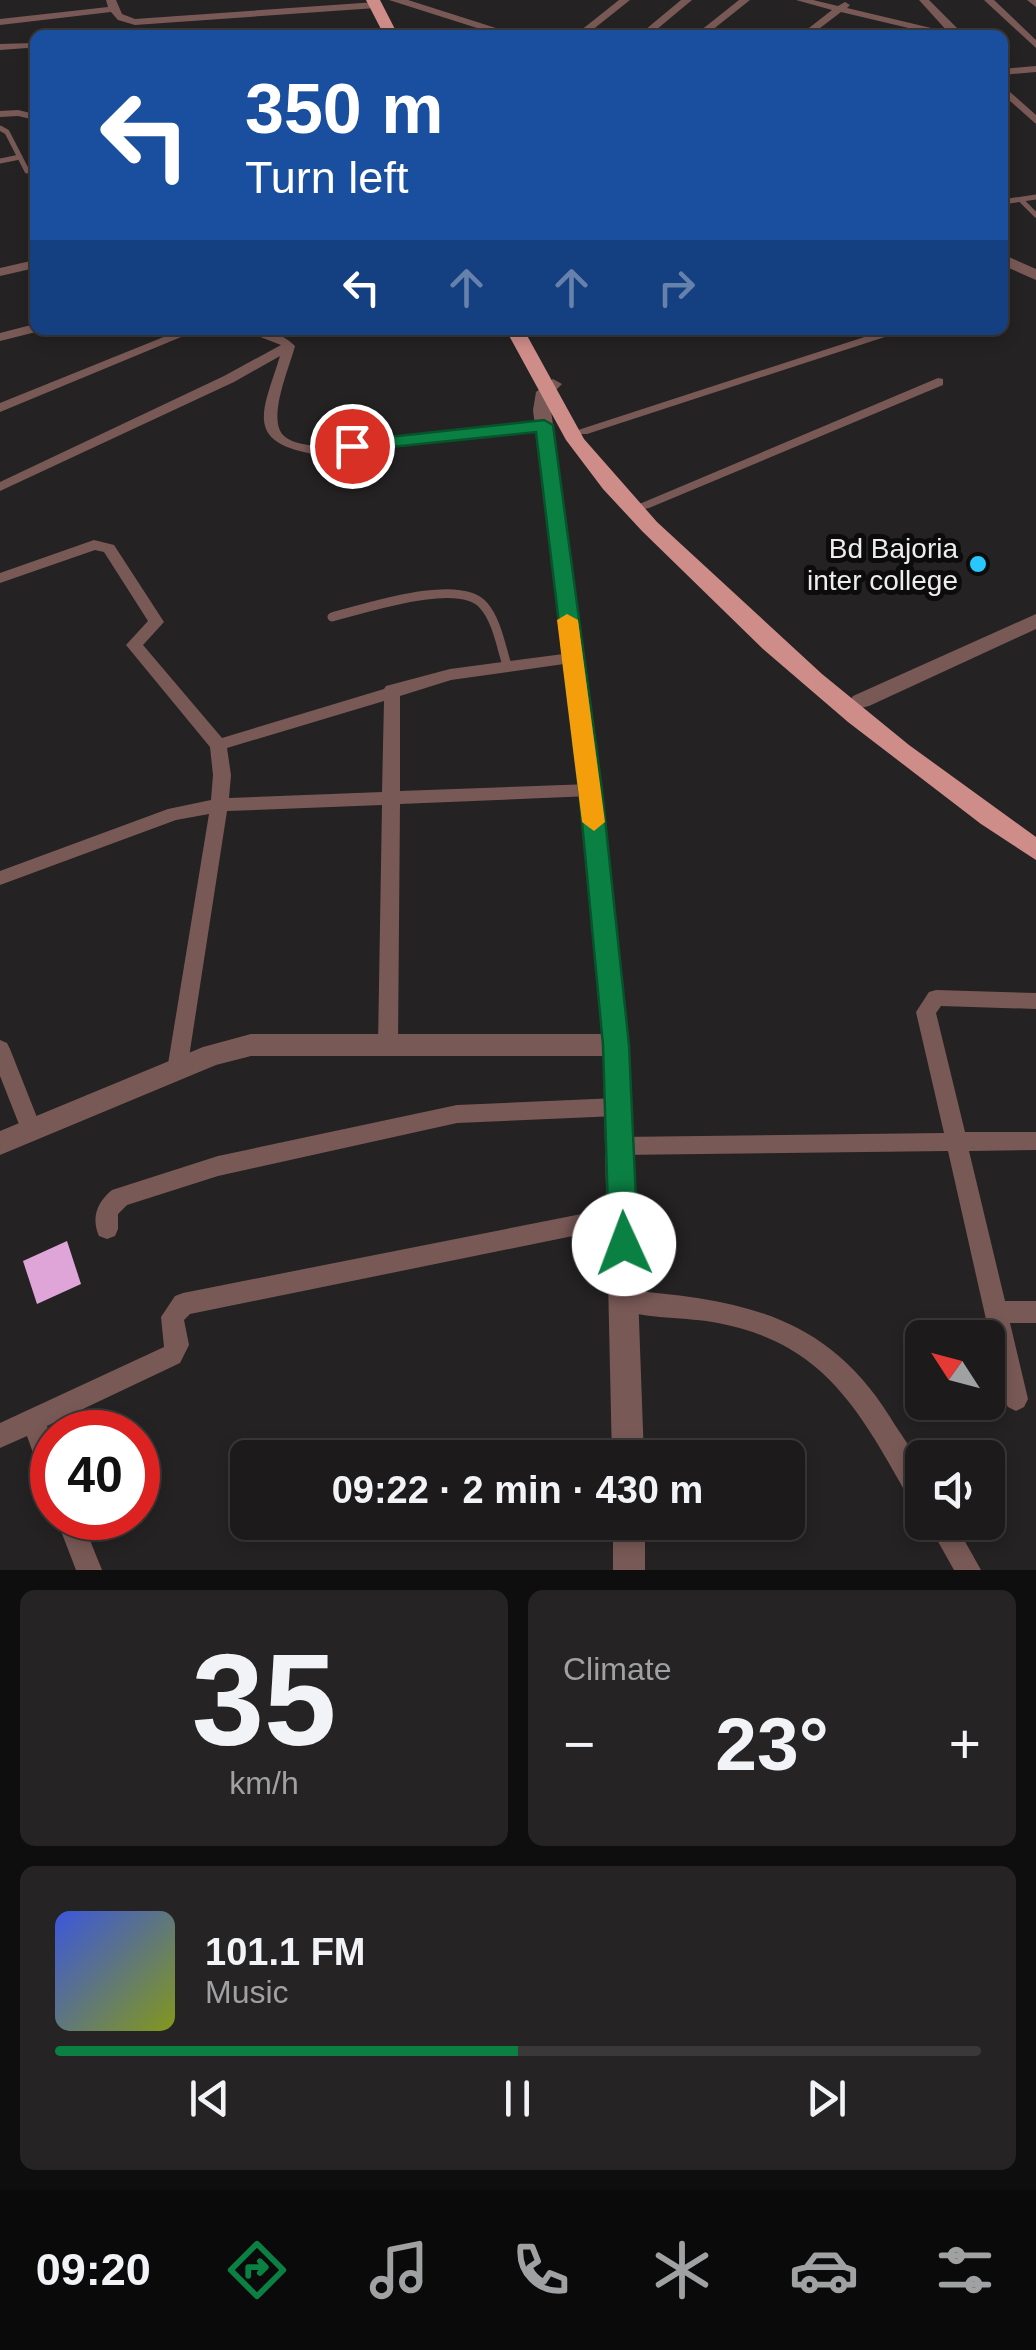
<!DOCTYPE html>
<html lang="en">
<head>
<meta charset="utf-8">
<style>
	body { margin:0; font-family:Helvetica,sans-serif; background:#252323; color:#f1f3f6; height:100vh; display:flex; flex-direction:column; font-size:38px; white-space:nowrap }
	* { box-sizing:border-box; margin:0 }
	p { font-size:32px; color:#a0a1a2 }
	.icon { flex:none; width:55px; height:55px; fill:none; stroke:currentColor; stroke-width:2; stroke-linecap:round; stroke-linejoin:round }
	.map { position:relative; height:1570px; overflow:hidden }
	.drawer { display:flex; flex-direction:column; gap:20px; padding:20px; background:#0f0e0e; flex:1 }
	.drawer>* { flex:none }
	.top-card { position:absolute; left:30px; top:30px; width:978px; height:305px; border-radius:15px; box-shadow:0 5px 15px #0003,0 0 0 2px #3a3839; background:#1a4fa0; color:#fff; overflow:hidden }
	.needle { width:65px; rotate:306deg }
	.fabs { position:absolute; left:905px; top:1320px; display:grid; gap:20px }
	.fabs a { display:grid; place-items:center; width:100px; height:100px; border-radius:15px; background:#1c1a1a; box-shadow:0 5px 15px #0003,0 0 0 2px #3a3839; font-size:50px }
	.speed { position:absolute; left:30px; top:1410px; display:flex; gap:20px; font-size:50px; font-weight:700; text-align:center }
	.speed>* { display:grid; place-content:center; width:130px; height:130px; border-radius:50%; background:#1c1a1a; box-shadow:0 5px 15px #0003,0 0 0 2px #3a3839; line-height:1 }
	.speed .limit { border:15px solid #d22; background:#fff; color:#111 }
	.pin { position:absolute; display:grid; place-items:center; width:85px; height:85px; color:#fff; margin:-42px; border:5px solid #fff; border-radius:50%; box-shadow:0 2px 10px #0007 }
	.me { position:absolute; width:110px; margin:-55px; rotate:358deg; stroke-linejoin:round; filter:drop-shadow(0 0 8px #0008) }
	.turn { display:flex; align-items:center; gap:35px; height:210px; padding:0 50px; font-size:45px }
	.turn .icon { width:130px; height:130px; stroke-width:2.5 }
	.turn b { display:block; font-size:70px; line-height:85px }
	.lanes { display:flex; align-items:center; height:95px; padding:0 50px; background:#0003; justify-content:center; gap:50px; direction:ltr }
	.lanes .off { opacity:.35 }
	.big { font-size:75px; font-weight:700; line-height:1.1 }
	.drawer .card { flex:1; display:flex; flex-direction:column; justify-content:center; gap:15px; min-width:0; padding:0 35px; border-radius:15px; background:#252323 }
	.drawer .dial { align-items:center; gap:0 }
	.dial b { font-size:130px; line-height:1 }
	.song { display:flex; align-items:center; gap:30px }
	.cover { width:120px; height:120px; border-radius:15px; background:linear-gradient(135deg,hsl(230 70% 55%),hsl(70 70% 35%)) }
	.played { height:10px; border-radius:5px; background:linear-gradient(90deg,#0b8043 50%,#3a3839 50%) }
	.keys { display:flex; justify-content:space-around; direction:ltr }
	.heat { display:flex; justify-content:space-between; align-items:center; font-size:55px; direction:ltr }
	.drawer .tiles { flex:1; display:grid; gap:20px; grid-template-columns:1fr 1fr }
	.card:last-child { grid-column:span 2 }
	.trip { position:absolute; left:230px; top:1440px; width:575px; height:100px; border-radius:15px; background:#1c1a1a; box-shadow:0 5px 15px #0003,0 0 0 2px #3a3839; font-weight:700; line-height:100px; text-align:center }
	.dock { display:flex; height:160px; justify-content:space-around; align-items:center; background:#0b0a0a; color:#a0a1a2 }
	.dock .icon { width:70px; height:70px }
	.dock .on { color:#0b8043 }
	.dock b { font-size:45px; color:#f1f3f6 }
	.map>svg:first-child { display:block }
	.building { fill:#e0a5d8 }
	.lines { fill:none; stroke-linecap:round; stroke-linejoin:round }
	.service-far2 { stroke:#795956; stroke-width:5 }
	.service-far1 { stroke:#795956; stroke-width:6 }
	.service { stroke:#795956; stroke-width:9 }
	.minor { fill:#795956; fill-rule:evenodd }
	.tertiary { fill:#795956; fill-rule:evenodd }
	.primary { fill:#cf8d89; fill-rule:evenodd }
	.route { fill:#0b8043; stroke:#07532c; stroke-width:2.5 }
	.slow { fill:#f59e0b }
	.poi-dot { fill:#28c8ff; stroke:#0d0c0c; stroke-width:4 }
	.labels { text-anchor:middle; stroke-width:10; stroke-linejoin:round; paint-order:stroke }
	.poi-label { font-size:28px; fill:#eeecec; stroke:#0d0c0c; text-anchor:end }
</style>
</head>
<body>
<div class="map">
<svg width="1036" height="1570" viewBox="0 0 1036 1570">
	<rect width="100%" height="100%" fill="#252223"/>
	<path class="building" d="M 67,1241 L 81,1284 L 37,1304 L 23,1261 Z"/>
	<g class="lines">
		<g class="service-far2">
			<path d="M 0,128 L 7,132 L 27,171"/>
			<path d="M 0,161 L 20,157"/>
			<path d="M 1021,200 L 1036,215"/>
			<path d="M 1002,202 L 1036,197"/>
		</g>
		<path class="service-far1" d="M 437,594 L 460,594"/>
		<path class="service" d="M 332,617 C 364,609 461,576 484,606 C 497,621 501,647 507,665"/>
		<g class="minor">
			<path d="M 106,0 L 116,0 L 122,14 L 135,19 L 376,2 L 381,5 L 376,8 L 135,25 L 118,20 L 111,12 L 0,25 L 0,19 L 108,7 Z"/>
			<path d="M 619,0 L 630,0 L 586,35 L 575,35 Z"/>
			<path d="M 681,0 L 692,0 L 650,35 L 639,35 Z"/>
			<path d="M 739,0 L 750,0 L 706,35 L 695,35 Z"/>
			<path d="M 796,0 L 813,0 L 838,6 L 845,2 L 850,5 L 847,8 L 948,32 L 919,0 L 929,0 L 959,30 L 956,35 L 938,35 L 841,12 L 811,35 L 800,35 L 832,10 Z"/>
			<path d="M 984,0 L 994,0 L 1036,40 L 1036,48 Z"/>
			<path d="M 1027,0 L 1036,0 L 1036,7 Z"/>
			<path d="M 33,43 L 35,54 L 27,48 L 0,50 L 0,44 Z"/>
			<path d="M 1036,66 L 1036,72 L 1002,75 L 1002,69 Z"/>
			<path d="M 1002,85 L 1036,115 L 1036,124 L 1002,94 Z"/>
			<path d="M 18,110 L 35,114 L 35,120 L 18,116 L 0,117 L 0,111 Z"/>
			<path d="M 35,260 L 35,268 L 0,276 L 0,268 Z"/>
			<path d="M 35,324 L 35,330 L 40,331 L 0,341 L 0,333 Z"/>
			<path d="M 181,330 L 198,330 L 0,412 L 0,403 Z"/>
			<path d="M 242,330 C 261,330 281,331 295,346 C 290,366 267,418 283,435 C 291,443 303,444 314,446 L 544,421 L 551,425 L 544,429 L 314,454 C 242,442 264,409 280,356 L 234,382 L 0,491 L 0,482 L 224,376 L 281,345 Z"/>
			<path d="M 886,330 L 896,330 L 897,333 L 587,434 L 577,434 L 575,431 Z"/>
			<path d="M 938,378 L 943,379 L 943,385 L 649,508 L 644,509 L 637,505 Z"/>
			<path d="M 94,540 L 114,545 L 164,622 L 143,645 L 222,738 L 384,689 L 386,686 L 450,669 L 571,653 L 579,658 L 571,663 L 451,680 L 400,696 L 400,791 L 591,784 L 600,790 L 591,796 L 400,804 L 398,1046 L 395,1052 L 388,1055 L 381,1052 L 378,1046 L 382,805 L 227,811 L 187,1070 L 184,1076 L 177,1079 L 170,1076 L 167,1070 L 209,814 L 176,820 L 0,885 L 0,871 L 168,809 L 211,800 L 213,775 L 210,747 L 126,645 L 148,621 L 104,552 L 95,550 L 0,583 L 0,573 ZM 384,701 L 382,792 L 229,798 L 231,775 L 227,748 Z"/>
			<path d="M 936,990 L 1036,993 L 1036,1009 L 941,1006 L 936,1013 L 965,1132 L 1036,1132 L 1036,1150 L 969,1151 L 1005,1301 L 1036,1301 L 1036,1323 L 1010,1323 L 1028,1399 L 1024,1407 L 1016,1411 L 1008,1407 L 1004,1399 L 948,1151 L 619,1155 L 611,1153 L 608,1146 L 611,1139 L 619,1137 L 944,1133 L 916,1012 L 929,992 Z"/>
			<path d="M 0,1040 L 7,1043 L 10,1049 L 42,1130 L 38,1137 L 31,1139 L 24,1137 L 0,1076 Z"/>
			<path d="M 617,1098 L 624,1101 L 627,1107 L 624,1113 L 617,1116 L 457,1123 L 218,1176 L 127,1205 L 118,1214 L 118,1229 L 115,1236 L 107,1239 L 99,1236 C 91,1218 97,1202 112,1190 L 218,1156 L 457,1105 Z"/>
			<path d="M 622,1206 L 630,1209 L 633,1216 L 630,1223 L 622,1226 L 190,1314 L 184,1320 L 189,1345 L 180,1363 L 47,1426 L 52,1440 L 52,1484 L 43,1481 L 27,1436 L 0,1448 L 0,1423 L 164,1347 L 161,1317 L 175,1296 L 183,1293 Z"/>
			<path d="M 626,1290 C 739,1300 825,1313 890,1417 C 900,1434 920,1458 922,1477 C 924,1487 922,1498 922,1508 L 913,1505 C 862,1416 828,1344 718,1323 C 688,1317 644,1319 618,1309 L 615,1301 L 618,1293 Z"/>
			<path d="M 56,1518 L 81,1518 L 102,1570 L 76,1570 Z"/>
			<path d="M 927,1522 L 954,1522 L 981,1570 L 954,1570 Z"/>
		</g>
		<g class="tertiary">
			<path d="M 389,0 L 408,0 L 518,35 L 499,35 Z"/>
			<path d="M 1002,254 L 1036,269 L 1036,280 L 1002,265 Z"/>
			<path d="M 553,379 L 562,384 L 553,393 L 551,410 L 602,790 L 629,1045 L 644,1458 L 612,1458 L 603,1056 L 251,1056 L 216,1065 L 0,1155 L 0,1131 L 203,1047 L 251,1034 L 602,1034 L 580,790 L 533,410 L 536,392 Z"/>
			<path d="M 1036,614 L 1036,629 L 869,706 L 861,708 L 850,701 L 853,696 Z"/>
			<rect x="613" y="1522" width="32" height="48"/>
		</g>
		<g class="primary">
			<path d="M 366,0 L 380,0 L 398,35 L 384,35 Z"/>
			<path d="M 506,330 L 524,330 L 584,439 L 657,522 L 822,674 L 909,745 L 1036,837 L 1036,860 L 981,824 L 848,722 L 763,649 L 642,531 L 603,489 L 566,440 Z"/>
		</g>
	</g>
	<path class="route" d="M 544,420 L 553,425 L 602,790 L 629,1045 L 638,1244 L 634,1254 L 624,1258 L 613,1254 L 609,1244 L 603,1045 L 579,790 L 536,432 L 352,451 L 343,446 L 352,441 Z"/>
	<path class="slow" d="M 567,614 L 578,620 L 605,822 L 594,831 L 582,822 L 557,620 Z"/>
	<circle class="poi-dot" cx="978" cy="564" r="10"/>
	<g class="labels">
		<g class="poi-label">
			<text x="958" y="558">Bd Bajoria<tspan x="958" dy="32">inter college</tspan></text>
		</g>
	</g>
</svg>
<div class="fabs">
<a><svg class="needle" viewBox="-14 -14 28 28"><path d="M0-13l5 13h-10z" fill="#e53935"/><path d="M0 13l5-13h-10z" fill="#a0a1a2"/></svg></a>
<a><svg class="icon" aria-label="sound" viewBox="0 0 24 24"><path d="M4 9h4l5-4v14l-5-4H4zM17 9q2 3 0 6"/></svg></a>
</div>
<div class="speed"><div class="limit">40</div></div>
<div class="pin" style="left:352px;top:446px;background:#d93025"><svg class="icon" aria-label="arrive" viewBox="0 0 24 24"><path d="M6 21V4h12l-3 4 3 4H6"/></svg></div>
<svg class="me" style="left:624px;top:1244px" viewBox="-20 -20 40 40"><circle r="19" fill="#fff"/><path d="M0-13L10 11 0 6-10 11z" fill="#0b8043"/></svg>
<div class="trip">09:22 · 2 min · 430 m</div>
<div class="top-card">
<div class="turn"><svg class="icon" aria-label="left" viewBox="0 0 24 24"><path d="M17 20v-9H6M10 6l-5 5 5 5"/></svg><div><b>350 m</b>Turn left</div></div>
<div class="lanes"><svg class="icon" aria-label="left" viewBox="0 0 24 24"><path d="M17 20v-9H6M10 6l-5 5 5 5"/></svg><svg class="icon off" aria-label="ahead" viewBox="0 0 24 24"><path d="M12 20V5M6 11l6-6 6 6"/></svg><svg class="icon off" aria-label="ahead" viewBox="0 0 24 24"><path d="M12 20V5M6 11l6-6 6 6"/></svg><svg class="icon off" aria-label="right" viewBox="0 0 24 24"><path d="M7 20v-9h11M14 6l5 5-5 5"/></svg></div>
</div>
</div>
<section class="drawer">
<div class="tiles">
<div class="card dial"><b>35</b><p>km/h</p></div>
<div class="card"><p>Climate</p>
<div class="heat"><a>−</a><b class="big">23°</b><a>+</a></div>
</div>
<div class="card">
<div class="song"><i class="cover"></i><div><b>101.1 FM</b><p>Music</p></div></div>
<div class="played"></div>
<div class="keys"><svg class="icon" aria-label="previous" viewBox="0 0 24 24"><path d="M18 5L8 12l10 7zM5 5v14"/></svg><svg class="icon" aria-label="pause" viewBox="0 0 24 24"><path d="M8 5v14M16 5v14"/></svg><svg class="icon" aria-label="next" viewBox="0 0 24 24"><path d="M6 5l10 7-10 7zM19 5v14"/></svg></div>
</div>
</div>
</section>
<nav class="dock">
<b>09:20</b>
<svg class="icon on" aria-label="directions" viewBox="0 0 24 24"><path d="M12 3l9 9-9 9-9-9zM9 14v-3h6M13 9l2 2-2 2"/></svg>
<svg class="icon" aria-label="music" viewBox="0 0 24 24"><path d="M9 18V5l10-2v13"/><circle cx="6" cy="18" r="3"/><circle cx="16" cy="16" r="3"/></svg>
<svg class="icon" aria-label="phone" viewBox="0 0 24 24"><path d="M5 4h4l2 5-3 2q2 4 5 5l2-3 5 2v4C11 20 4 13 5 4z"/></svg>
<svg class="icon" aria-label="climate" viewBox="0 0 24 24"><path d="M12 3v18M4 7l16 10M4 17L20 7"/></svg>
<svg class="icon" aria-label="car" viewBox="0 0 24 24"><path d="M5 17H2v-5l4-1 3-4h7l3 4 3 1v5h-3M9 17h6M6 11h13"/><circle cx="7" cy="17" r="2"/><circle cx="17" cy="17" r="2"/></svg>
<svg class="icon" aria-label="filters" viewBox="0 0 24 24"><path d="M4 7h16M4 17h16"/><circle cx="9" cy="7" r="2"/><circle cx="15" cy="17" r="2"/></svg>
</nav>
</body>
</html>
